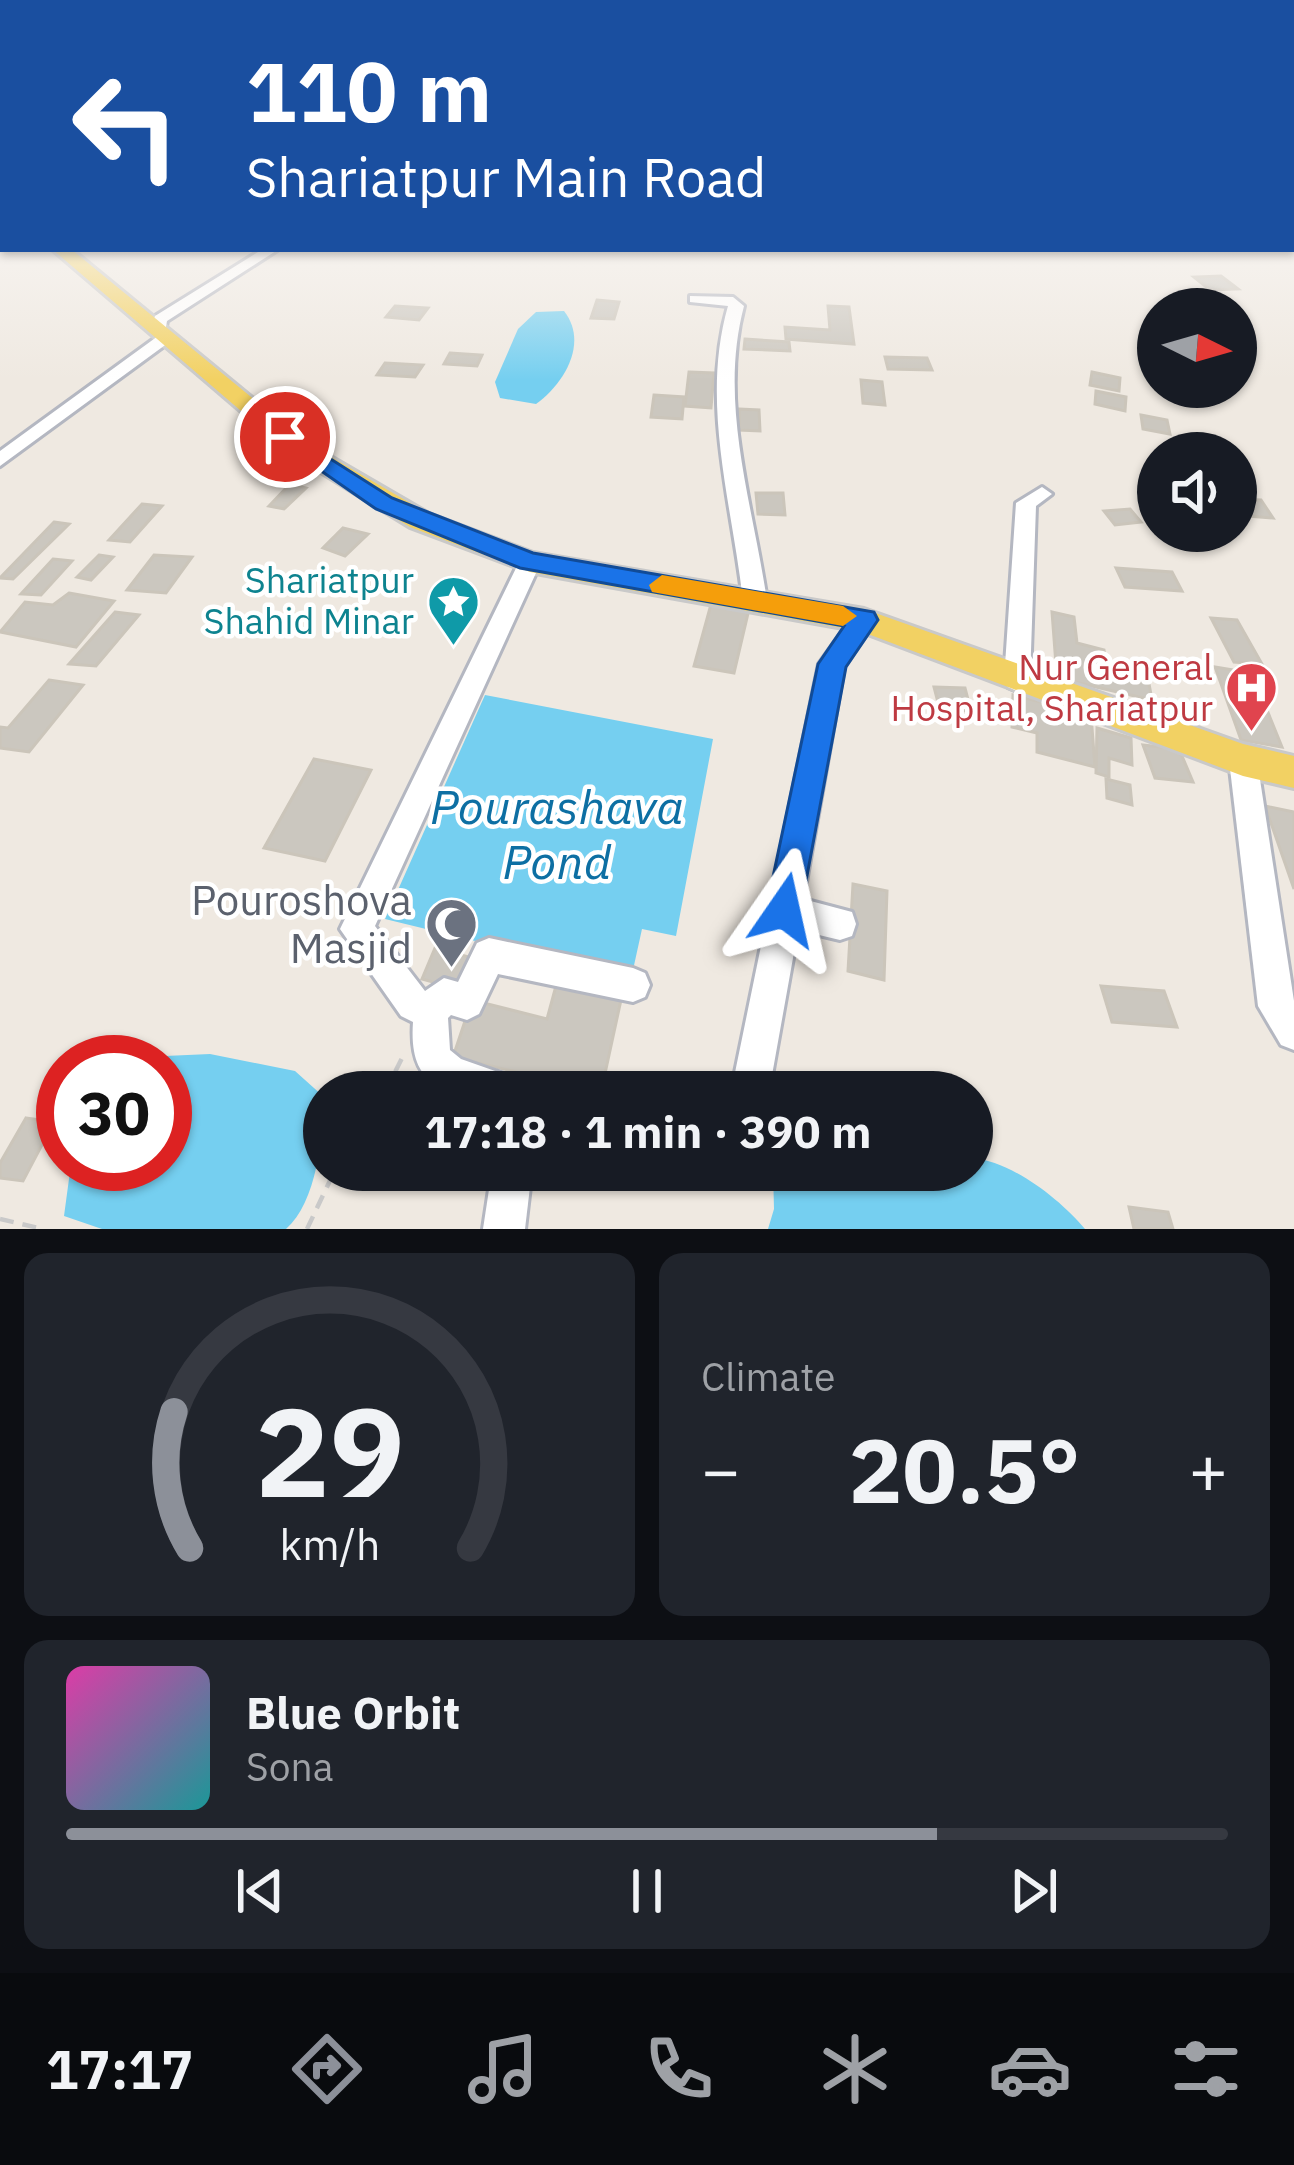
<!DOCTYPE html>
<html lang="en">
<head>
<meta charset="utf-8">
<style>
	body { margin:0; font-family:"IBM Plex Sans",sans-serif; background:#20242c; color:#f1f3f6; height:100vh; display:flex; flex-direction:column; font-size:45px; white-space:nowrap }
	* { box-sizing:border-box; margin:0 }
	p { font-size:39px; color:#9ea1a6 }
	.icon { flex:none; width:66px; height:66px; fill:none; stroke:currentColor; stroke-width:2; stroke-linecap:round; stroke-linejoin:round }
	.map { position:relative; height:1229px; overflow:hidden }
	.sheet { display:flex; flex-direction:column; gap:24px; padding:24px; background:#0d0f14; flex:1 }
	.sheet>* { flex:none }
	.hud { position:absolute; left:0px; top:0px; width:1296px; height:252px; box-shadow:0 3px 9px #0004; background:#1a4fa0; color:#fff; overflow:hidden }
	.needle { width:78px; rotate:95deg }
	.controls { position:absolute; left:1137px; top:288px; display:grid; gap:24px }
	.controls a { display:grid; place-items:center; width:120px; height:120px; border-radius:50%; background:#171b24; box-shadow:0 3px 9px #0004; font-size:60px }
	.speed { position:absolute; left:36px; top:1035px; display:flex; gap:24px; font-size:60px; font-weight:700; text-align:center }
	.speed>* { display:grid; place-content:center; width:156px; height:156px; border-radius:50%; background:#171b24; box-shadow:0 3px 9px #0004; line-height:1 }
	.speed .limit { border:18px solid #d22; background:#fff; color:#111 }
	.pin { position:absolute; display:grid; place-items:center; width:102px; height:102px; color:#fff; margin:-51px; border:6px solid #fff; border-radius:50%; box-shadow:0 3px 12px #0007 }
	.me { position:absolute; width:132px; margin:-66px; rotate:11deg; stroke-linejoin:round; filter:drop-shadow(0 0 9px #0008) }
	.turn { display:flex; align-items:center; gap:42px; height:252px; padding:0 48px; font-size:54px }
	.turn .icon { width:156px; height:156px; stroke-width:2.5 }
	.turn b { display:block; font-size:84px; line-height:102px }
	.big { font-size:90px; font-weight:800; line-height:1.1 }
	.sheet .widget { flex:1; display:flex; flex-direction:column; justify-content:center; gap:18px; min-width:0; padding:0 42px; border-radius:24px; background:#20242c }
	.sheet .dial { align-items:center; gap:0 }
	.dial svg { height:312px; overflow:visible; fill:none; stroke:#363941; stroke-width:7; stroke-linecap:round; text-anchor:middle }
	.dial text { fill:#f1f3f6; stroke:none }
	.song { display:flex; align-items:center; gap:36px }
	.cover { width:144px; height:144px; border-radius:18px; background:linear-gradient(135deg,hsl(320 70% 55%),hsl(180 70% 35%)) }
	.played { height:12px; border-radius:6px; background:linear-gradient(90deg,#8c9099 75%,#363941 75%) }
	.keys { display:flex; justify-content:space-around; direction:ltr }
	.heat { display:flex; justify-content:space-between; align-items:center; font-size:66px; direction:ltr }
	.sheet .tiles { flex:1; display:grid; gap:24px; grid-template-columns:1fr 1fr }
	.widget:last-child { grid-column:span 2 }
	.trip { position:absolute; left:303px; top:1071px; width:690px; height:120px; border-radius:60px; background:#171b24; box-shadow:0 3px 9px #0004; font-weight:800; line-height:120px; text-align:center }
	.tabs { display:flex; height:192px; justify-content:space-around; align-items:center; background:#090b0e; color:#9ea1a6 }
	.tabs .icon { width:84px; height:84px }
	.tabs .current { color:#8c9099 }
	.tabs b { font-size:54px; color:#f1f3f6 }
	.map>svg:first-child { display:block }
	.water { fill:#75cff0 }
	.building { fill:#cbc7bf; stroke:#cbc5ba; stroke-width:3 }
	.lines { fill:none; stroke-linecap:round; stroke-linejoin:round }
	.minor-casing { stroke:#b4b7c1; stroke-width:6 }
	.major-casing { stroke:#c9c9c9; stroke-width:6 }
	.path { stroke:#c9c9c9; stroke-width:4.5; stroke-dasharray:14 9; stroke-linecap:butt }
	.minor { fill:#fff; fill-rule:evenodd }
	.major { fill:#f2d163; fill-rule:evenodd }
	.route { fill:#1a73e8; stroke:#114b97; stroke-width:3 }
	.slow { fill:#f59e0b }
	.labels { text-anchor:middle; stroke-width:9; stroke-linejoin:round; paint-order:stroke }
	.culture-label { font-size:36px; fill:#0d838f; stroke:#fff; text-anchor:end }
	.health-label { font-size:36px; fill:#be3a42; stroke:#fff; text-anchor:end }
	.near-worship-label { font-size:42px; fill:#5b616d; stroke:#fff; text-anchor:end }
	.near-water-label { font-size:48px; font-style:italic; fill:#0d6fa3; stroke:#fff }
</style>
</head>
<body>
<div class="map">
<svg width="1294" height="1229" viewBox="0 0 1294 1229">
	<rect width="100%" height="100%" fill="#efe9e1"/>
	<g class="water">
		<path d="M 564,311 C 589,343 564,384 536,404 L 500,398 L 495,382 L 518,329 L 536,312 Z"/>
		<path d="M 485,695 L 713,739 L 676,936 L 642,929 L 631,979 L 385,919 Z"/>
		<path d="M 210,1054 L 295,1071 L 324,1097 C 323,1136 317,1202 286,1229 L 102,1229 L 64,1216 L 71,1164 L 165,1164 L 165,1062 L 156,1062 L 165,1056 Z"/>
		<path d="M 972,1158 C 1011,1161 1060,1199 1085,1229 L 768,1229 L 774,1209 L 773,1170 L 972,1170 Z"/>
	</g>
	<g class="building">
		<path d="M 1221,276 L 1238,289 L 1210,290 L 1194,277 Z"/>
		<path d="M 597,300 L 619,302 L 614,319 L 591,318 Z"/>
		<path d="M 395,306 L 428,308 L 419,320 L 386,317 Z"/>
		<path d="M 828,306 L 849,307 L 854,344 L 786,339 L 785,327 L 830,330 Z"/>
		<path d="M 745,339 L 789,342 L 790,351 L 744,349 Z"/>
		<path d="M 450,353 L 482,355 L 477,366 L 444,364 Z"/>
		<path d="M 885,357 L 927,358 L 932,370 L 888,369 Z"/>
		<path d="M 385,363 L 423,365 L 415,377 L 377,375 Z"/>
		<path d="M 689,372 L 714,373 L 711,408 L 685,406 Z"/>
		<path d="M 1092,372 L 1120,378 L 1119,391 L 1090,385 Z"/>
		<path d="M 861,380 L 882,382 L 885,405 L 863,403 Z"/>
		<path d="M 1096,391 L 1126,397 L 1125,411 L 1095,404 Z"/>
		<path d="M 654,395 L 684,397 L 682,419 L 651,417 Z"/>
		<path d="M 739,409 L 759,410 L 760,431 L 739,430 Z"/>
		<path d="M 1141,415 L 1167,420 L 1170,434 L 1143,429 Z"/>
		<path d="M 290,484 L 306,488 L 284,509 L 269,506 Z"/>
		<path d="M 756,493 L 783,493 L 785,515 L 758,514 Z"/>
		<path d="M 1236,499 L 1261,500 L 1273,518 L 1236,515 Z"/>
		<path d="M 142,504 L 162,506 L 130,542 L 109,540 Z"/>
		<path d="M 1130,509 L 1141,522 L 1115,525 L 1104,511 Z"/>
		<path d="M 54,522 L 69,524 L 13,579 L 0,578 Z"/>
		<path d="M 343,528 L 368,534 L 345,556 L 323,548 Z"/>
		<path d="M 99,555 L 113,557 L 91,580 L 77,577 Z"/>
		<path d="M 154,555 L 192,557 L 166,593 L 127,590 Z"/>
		<path d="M 53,559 L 72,561 L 41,595 L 21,594 Z"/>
		<path d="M 1116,568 L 1172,572 L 1182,591 L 1125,587 Z"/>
		<path d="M 69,593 L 114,601 L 76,647 L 0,632 L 25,602 L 53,605 Z"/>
		<path d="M 713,597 L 750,605 L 734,673 L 694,666 Z"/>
		<path d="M 115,612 L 139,615 L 96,666 L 69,664 Z"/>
		<path d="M 1052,612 L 1074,617 L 1077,643 L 1104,650 L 1106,664 L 1147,673 L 1152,700 L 1057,678 Z"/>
		<path d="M 1211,618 L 1237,620 L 1262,664 L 1234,662 Z"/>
		<path d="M 1215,667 L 1252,673 L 1282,747 L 1241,740 Z"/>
		<path d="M 49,680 L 83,685 L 29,752 L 0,748 L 0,727 L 8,728 Z"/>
		<path d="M 934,687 L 965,688 L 971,711 L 940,710 Z"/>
		<path d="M 1013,695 L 1091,715 L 1095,767 L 1037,752 L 1037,733 L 1012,727 Z"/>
		<path d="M 1097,728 L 1131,738 L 1132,765 L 1109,758 L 1109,777 L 1096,773 Z"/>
		<path d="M 1143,745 L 1179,749 L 1193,782 L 1155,778 Z"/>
		<path d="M 314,759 L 371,770 L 325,861 L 264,848 Z"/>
		<path d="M 1106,779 L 1130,785 L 1132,805 L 1107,798 Z"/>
		<path d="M 1265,806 L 1294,812 L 1294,889 Z"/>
		<path d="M 853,884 L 887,891 L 884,980 L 848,971 Z"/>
		<path d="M 435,948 L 480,960 L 469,992 L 422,979 Z"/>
		<path d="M 560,971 L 624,986 L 601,1092 L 453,1057 L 472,1000 L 547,1019 Z"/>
		<path d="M 1101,986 L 1164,991 L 1177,1027 L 1112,1022 Z"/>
		<path d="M 26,1118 L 54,1122 L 23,1181 L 0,1178 L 0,1163 Z"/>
		<path d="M 1129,1207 L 1168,1212 L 1173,1229 L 1134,1229 Z"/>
	</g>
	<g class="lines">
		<defs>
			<g id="minor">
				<path d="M 0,208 L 3,208 L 3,213 L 0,214 Z"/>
				<rect x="1293" y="224" width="1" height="8"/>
				<path d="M 263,249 L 279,249 L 167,321 L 165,332 L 172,334 L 172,340 L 0,466 L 0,451 L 158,336 L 150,331 L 155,316 Z"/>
				<path d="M 690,296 L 733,297 L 744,306 C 718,404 753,504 767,601 L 755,610 L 743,601 C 732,503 700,403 728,306 L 690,302 Z"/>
				<path d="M 1042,487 L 1052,494 L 1036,506 L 1030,680 L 1026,687 L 1017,691 L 1008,687 L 1004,680 L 1016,503 Z"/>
				<path d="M 530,554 L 541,562 L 375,926 L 425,991 L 444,978 L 458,982 L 477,943 L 489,938 L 633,968 L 645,973 L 650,985 L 645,997 L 633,1002 L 498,974 L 479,1014 L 467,1020 L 451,1015 L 448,1018 L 450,1050 L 461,1059 L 518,1079 L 524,1092 C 465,1092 407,1104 413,1022 L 401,1016 L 340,929 L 519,562 Z"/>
				<path d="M 864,611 L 873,614 L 876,620 L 844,667 L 803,899 L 852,912 L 856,924 L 852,936 L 840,940 L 798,930 L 769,1092 L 731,1092 L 819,664 L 855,614 Z"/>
				<path d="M 1243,747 L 1253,751 L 1257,760 L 1294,1001 L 1294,1050 L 1281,1045 L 1258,1006 L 1229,760 L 1233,751 Z"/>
				<path d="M 492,1170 L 532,1170 L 525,1229 L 483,1229 Z"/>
			</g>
			<path id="major" d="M 52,249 L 71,249 L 307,443 L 429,514 L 533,553 L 864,609 L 1243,744 L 1294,756 L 1294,788 L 1243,776 L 860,631 L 530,572 L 410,527 L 290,453 Z"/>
		</defs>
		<use href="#minor" class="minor-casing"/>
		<use href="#major" class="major-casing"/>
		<g class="path">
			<path d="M 385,1092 L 404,1054"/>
			<path d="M 0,1219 L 43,1229"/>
			<path d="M 307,1229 L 335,1170"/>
		</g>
		<use href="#minor" class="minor"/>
		<use href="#major" class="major"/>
	</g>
	<linearGradient id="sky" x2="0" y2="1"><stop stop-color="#7abfeb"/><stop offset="0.55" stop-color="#f8f5f2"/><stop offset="1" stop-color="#f8f5f2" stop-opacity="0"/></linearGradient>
	<rect width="1294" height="380" fill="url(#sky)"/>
	<path class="route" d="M 285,430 L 392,498 L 533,553 L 874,612 L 878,620 L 846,667 L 798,924 L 784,929 L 771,924 L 766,910 L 818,664 L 844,626 L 520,568 L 376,509 L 278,441 L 275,437 Z"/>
	<path class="slow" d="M 662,575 L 843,606 L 857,616 L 843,626 L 652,592 L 649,585 Z"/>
	<defs>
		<symbol id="sight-pin" viewBox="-11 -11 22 30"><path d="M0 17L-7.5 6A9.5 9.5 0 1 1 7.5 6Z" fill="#0f9aa8" stroke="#fff"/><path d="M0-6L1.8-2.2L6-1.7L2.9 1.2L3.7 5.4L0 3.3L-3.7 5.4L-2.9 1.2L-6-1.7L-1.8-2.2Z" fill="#fff"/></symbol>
		<symbol id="hospital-pin" viewBox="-11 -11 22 30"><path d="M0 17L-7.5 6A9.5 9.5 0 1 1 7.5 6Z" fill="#e0444e" stroke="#fff"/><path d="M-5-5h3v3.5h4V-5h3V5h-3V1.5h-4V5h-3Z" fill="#fff"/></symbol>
		<symbol id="mosque-pin" viewBox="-11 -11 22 30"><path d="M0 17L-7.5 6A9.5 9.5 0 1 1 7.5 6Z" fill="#6b7280" stroke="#fff"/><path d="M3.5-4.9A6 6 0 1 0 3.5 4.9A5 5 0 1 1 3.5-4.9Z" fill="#fff"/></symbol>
	</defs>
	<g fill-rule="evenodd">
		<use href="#sight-pin" x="424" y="572" width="59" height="81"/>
		<use href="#hospital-pin" x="1222" y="658" width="59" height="81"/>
		<use href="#mosque-pin" x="422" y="894" width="59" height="81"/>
	</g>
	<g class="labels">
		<g class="culture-label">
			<text x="414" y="593">Shariatpur<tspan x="414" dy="41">Shahid Minar</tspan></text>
		</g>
		<g class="health-label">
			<text x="1213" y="680">Nur General<tspan x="1213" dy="41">Hospital, Shariatpur</tspan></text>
		</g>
		<g class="near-worship-label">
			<text x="412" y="915">Pouroshova<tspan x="412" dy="48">Masjid</tspan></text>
		</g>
		<g class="near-water-label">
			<text x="557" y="824">Pourashava<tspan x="557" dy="55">Pond</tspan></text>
		</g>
	</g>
</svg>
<div class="controls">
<a><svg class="needle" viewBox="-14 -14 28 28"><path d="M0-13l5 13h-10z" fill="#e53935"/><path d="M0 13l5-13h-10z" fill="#9ea1a6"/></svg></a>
<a><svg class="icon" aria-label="sound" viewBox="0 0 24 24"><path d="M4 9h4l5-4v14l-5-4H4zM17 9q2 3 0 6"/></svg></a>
</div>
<div class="speed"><div class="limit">30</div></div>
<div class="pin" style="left:285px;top:437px;background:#d93025"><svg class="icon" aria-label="arrive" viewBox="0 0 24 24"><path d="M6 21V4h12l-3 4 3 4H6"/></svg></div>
<svg class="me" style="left:784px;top:910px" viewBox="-20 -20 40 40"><path d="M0-17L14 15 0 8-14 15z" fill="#1a73e8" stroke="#fff" stroke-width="4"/></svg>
<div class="trip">17:18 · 1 min · 390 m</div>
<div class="hud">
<div class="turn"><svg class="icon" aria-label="left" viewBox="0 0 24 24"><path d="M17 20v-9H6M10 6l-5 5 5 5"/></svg><div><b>110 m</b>Shariatpur Main Road</div></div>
</div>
</div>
<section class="sheet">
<div class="tiles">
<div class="widget dial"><svg viewBox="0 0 100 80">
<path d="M14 69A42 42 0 1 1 86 69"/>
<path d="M14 69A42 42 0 0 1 10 34" stroke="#8c9099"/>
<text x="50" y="56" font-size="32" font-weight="700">29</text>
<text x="50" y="72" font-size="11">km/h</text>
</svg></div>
<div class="widget"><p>Climate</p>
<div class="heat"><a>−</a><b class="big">20.5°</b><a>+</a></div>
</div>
<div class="widget">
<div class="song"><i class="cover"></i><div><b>Blue Orbit</b><p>Sona</p></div></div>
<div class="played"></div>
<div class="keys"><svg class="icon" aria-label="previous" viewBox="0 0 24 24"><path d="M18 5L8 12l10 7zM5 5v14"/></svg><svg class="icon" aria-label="pause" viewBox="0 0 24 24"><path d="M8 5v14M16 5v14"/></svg><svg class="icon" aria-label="next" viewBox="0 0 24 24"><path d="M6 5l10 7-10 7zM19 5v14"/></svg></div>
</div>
</div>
</section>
<nav class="tabs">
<b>17:17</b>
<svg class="icon current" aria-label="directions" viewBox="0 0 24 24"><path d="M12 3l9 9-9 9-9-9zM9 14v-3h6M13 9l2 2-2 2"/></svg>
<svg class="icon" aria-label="music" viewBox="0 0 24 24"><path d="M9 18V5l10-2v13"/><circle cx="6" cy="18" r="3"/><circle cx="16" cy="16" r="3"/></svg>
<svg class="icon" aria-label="phone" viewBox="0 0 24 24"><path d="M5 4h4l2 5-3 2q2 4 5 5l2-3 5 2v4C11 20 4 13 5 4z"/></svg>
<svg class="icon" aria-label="climate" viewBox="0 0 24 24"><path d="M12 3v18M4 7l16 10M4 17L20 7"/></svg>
<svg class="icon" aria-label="car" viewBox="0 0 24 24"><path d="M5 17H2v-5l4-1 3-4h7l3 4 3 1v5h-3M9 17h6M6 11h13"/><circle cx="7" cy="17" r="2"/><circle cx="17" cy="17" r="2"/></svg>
<svg class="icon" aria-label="filters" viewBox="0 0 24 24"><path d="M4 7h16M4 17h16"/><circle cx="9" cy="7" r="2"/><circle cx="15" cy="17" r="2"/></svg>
</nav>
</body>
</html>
